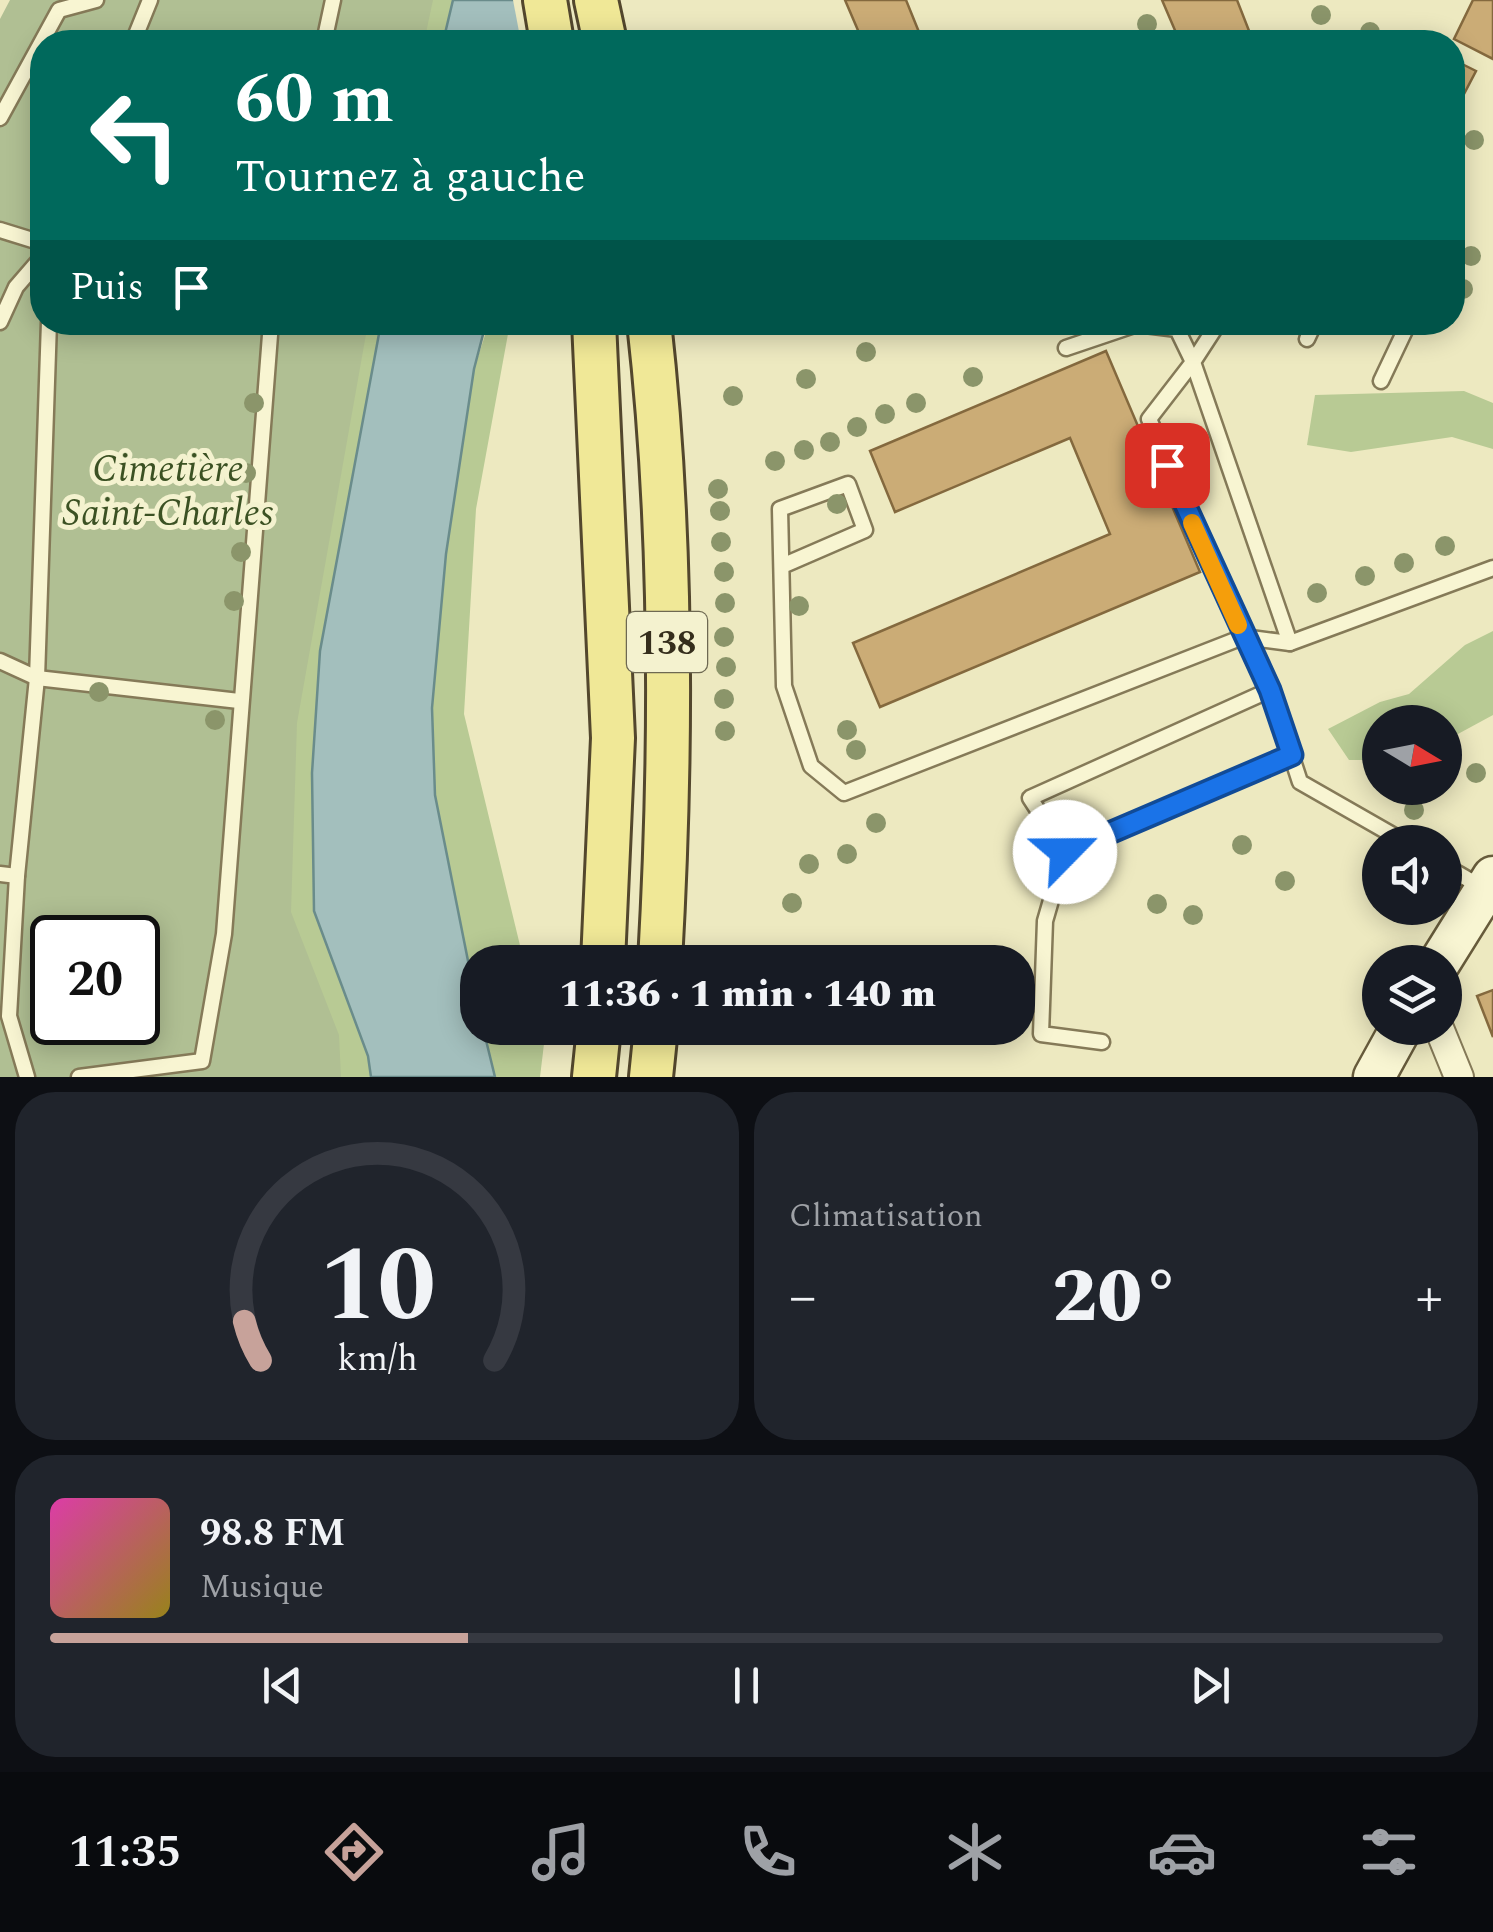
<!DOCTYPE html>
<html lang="fr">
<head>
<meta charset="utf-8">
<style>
	body { margin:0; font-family:Spectral,serif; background:#20242c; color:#f1f3f6; height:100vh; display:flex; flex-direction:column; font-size:38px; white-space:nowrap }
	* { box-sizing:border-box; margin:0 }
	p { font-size:32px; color:#9ea1a6 }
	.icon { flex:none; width:55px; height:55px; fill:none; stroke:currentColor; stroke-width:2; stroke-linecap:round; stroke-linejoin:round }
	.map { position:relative; height:1077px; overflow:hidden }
	.details { display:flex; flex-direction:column; gap:15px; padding:15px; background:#0d0f14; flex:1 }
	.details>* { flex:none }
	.banner { position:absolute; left:30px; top:30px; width:1435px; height:305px; border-radius:40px; box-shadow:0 5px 25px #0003; background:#00695c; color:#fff; overflow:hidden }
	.needle { width:65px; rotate:100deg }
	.tools { position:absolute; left:1362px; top:705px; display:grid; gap:20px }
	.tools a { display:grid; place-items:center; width:100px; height:100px; border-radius:50%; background:#171b24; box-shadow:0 5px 25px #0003; font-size:50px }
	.speed { position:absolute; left:30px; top:915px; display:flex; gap:20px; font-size:50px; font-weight:700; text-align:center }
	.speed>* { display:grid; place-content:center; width:130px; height:130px; border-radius:50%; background:#171b24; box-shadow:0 5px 25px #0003; line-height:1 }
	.speed .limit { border:5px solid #111; border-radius:15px; background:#fff; color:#111 }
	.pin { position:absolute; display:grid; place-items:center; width:85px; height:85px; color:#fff; margin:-42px; border-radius:20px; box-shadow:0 5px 15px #0006 }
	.me { position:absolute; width:110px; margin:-55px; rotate:67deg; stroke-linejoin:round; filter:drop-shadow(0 0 8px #0008) }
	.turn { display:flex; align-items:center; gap:35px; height:210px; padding:0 40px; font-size:45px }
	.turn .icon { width:130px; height:130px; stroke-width:2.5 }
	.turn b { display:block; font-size:70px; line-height:85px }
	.then { display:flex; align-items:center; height:95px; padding:0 40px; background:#0003; gap:20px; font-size:38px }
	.big { font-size:75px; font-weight:800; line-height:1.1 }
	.details .widget { flex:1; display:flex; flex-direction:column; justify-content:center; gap:15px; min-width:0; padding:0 35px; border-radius:40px; background:#20242c }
	.details .dial { align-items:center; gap:0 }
	.dial svg { height:260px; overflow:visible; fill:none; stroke:#363941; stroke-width:7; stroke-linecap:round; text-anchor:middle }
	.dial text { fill:#f1f3f6; stroke:none }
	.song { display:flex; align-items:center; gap:30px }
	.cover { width:120px; height:120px; border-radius:15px; background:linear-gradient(135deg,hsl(320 70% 55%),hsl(50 70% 35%)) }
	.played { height:10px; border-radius:5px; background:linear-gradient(90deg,#c7a29a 30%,#363941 30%) }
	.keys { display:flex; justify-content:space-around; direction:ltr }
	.heat { display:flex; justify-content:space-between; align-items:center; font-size:55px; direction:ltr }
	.details .tiles { flex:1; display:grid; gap:15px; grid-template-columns:1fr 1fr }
	.widget:last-child { grid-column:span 2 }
	.trip { position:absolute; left:460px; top:945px; width:575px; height:100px; border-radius:40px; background:#171b24; box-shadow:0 5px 25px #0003; font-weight:800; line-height:100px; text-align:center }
	.tab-bar { display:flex; height:160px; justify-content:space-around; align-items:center; background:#090b0e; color:#9ea1a6 }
	.tab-bar .icon { width:70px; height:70px }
	.tab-bar .selected { color:#c7a29a }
	.tab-bar b { font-size:45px; color:#f1f3f6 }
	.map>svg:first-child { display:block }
	.green { fill:#b8ca94 }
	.cemetery { fill:#b0bf93; fill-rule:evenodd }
	.water { fill:#a3bfbd; stroke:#6a8c8b; stroke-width:2.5 }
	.pier { fill:#ede9c0 }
	.building { fill:#cbac76; stroke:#84693e; stroke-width:2.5 }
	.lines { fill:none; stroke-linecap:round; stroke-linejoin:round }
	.service-casing { stroke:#857a58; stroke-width:19 }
	.minor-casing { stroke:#857a58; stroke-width:32 }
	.secondary-casing { stroke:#675b3b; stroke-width:45 }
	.primary-casing { stroke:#53472d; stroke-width:48 }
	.service { stroke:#f8f5d2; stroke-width:14 }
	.minor { stroke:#f8f5d2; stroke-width:28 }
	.secondary { stroke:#f8f5d2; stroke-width:40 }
	.primary { stroke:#f0e897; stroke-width:42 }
	.tree { fill:#8b956a }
	.route-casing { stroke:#114b97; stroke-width:25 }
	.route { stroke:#1a73e8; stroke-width:18 }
	.slow { stroke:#f59e0b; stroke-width:18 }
	.labels { text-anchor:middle; stroke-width:10; stroke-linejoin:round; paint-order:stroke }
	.shield { fill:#f4f2cf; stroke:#6e6952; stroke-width:2.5 }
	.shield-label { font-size:35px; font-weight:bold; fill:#352e1c }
	.park-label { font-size:38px; font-style:italic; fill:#3b5123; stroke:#f4f2cf }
</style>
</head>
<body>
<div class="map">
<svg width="1493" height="1077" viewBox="0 0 1493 1077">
	<rect width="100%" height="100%" fill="#ede9c0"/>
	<g class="green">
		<path d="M 408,0 L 453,0 L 443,42 L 398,42 Z"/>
		<path d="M 331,323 L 381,323 L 320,651 L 312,773 L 314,910 L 368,1056 L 371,1077 L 217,1077 Z"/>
		<path d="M 489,323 L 510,323 L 476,509 L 464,714 L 524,962 L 478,962 L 477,1006 L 435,795 L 432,708 L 446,554 L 474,369 Z"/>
		<path d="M 1464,391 L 1493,403 L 1493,449 L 1452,437 L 1351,452 L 1307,445 L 1315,395 Z"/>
		<path d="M 1493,631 L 1493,715 L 1445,741 L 1445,722 L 1380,722 L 1380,760 L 1349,760 L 1328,729 L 1380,702 L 1409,694 L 1465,645 Z"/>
		<path d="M 483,1028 L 540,1028 L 544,1044 L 540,1077 L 495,1077 Z"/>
	</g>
	<path class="cemetery" d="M 10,0 L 433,0 L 424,42 L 42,42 L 42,322 L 368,323 L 297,723 L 291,912 L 339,1035 L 341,1077 L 0,1077 L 0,19 ZM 52,938 L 138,938 L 138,1022 L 52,1022 Z"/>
	<g class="water">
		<path d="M 453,0 L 582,0 L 568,42 L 443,42 Z"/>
		<path d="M 381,323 L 486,323 L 474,369 L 446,554 L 432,708 L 435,795 L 477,1006 L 478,1028 L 483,1028 L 495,1077 L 371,1077 L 368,1056 L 314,911 L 312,773 L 320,651 Z"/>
	</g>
	<path class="pier" d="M 513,0 L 587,0 L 574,42 L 521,42 Z"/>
	<g class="building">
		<path d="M 845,0 L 906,0 L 923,42 L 863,42 Z"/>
		<path d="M 1162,0 L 1237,0 L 1253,41 L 1180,42 Z"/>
		<path d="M 1473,0 L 1493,0 L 1493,59 L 1454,39 Z"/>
		<path d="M 1452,59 L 1476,71 L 1452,117 Z"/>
		<path d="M 1106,351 L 1200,572 L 880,707 L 853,643 L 1110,534 L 1070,438 L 895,512 L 870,451 Z"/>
		<path d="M 1493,990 L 1493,1037 L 1477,996 Z"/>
	</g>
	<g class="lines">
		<defs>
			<g id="service">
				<path d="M 133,42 L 150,0"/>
				<path d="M 324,42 L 333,0"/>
				<path d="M 0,118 L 59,10 L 96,0"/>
				<path d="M 0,230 L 42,243"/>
				<path d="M 0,322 L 16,287 L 42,257"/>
				<path d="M 1219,322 L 1193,362 L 1290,643"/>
				<path d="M 1307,339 L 1315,322"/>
				<path d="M 1066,348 L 1137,324 L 1177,329 L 1193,362 L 1149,419 L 1270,690 L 1300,782 L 1405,842"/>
				<path d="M 1381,381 L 1409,322"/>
				<path d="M 782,566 L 865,530 L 848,484 L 780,509 L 784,686 L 811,766 L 844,793 L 1243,637 L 1290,643 L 1493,568"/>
				<path d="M 0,661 L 37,678 L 239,701"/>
				<path d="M 1065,852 L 1292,755"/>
				<path d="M 1445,866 L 1483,888"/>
				<path d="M 0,874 L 17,876"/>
				<path d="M 1102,1042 L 1041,1034 L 1045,921 L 1065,852 L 1030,798 L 1270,690"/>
				<path d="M 27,1077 L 9,1016 L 17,876 L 37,678 L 49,322"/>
				<path d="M 79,1077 L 202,1061 L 224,934 L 271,322"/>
			</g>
			<path id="minor" d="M 1439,1028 L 1459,1077"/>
			<g id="secondary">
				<path d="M 1440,962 L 1493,877"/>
				<path d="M 1374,1077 L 1401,1028"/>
			</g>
			<g id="primary">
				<path d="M 545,0 L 552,42"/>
				<path d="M 596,0 L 605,42"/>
				<path d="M 594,322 L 613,738 L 603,962"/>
				<path d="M 649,322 C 673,534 672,750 660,962"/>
				<path d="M 594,1077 L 599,1028"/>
				<path d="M 651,1077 L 656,1028"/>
			</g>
		</defs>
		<use href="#service" class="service-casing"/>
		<use href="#minor" class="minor-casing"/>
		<use href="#secondary" class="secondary-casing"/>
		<use href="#primary" class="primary-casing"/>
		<use href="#service" class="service"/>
		<use href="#minor" class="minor"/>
		<use href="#secondary" class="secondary"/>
		<use href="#primary" class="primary"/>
	</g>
	<g class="tree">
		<circle cx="1321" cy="15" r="10"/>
		<circle cx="1147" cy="24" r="10"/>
		<circle cx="1370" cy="32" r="10"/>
		<circle cx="1474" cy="140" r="10"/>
		<circle cx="1471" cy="256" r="10"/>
		<circle cx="1463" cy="289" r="10"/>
		<circle cx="866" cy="352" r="10"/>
		<circle cx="973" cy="377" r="10"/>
		<circle cx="806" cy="379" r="10"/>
		<circle cx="733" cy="396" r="10"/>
		<circle cx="254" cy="403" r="10"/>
		<circle cx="916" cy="403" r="10"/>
		<circle cx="885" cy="414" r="10"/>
		<circle cx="857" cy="427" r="10"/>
		<circle cx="830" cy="442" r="10"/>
		<circle cx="804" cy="450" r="10"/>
		<circle cx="775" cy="461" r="10"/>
		<circle cx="246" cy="473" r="10"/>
		<circle cx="718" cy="489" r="10"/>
		<circle cx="837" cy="504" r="10"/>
		<circle cx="720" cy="511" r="10"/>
		<circle cx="721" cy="542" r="10"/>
		<circle cx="1445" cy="546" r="10"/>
		<circle cx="241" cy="552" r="10"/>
		<circle cx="1404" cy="563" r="10"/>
		<circle cx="724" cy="572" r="10"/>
		<circle cx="1365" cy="576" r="10"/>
		<circle cx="1317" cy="593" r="10"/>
		<circle cx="234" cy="601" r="10"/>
		<circle cx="725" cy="603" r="10"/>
		<circle cx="799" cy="606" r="10"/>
		<circle cx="724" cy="637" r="10"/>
		<circle cx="726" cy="667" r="10"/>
		<circle cx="99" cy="692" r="10"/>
		<circle cx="724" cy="699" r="10"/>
		<circle cx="215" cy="720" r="10"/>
		<circle cx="847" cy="730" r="10"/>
		<circle cx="725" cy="731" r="10"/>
		<circle cx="856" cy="750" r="10"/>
		<circle cx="1476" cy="773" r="10"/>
		<circle cx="1414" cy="810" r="10"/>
		<circle cx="876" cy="823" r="10"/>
		<circle cx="1242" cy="845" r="10"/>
		<circle cx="847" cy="854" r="10"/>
		<circle cx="809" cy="864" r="10"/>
		<circle cx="1285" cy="881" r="10"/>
		<circle cx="792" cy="903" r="10"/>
		<circle cx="1157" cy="904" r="10"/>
		<circle cx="1193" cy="915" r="10"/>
	</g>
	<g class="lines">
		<defs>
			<path id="route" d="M 1065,852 L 1292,755 L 1270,690 L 1167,465"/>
		</defs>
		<use href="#route" class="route-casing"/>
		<use href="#route" class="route"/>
		<path class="slow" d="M 1192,523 L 1238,625"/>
	</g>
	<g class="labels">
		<rect class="shield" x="627" y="612" width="80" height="60" rx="8"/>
		<g class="shield-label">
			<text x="667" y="654">138</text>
		</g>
		<g class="park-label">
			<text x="168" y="481">Cimetière<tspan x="168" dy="44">Saint-Charles</tspan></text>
		</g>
	</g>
</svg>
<div class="tools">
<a><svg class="needle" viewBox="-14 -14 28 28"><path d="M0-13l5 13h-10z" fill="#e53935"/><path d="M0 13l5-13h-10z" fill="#9ea1a6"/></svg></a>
<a><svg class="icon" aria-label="sound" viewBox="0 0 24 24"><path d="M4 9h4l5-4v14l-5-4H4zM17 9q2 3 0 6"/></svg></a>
<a><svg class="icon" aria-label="layers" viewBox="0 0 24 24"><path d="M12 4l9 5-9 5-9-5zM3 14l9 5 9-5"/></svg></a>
</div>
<div class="speed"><div class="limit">20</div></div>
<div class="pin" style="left:1167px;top:465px;background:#d93025"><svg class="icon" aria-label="arrive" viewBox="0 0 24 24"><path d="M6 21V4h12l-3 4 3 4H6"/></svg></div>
<svg class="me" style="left:1065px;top:852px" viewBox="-20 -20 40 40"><circle r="19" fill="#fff"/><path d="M0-13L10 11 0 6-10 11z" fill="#1a73e8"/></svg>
<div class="trip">11:36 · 1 min · 140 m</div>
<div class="banner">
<div class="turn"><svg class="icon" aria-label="left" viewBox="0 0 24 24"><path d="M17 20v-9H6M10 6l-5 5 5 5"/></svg><div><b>60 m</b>Tournez à gauche</div></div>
<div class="then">Puis<svg class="icon" aria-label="arrive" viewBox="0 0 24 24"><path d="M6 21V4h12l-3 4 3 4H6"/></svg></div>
</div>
</div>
<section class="details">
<div class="tiles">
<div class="widget dial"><svg viewBox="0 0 100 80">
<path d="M14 69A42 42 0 1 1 86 69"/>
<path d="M14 69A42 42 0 0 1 9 57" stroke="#c7a29a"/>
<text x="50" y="56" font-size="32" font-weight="700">10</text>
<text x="50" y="72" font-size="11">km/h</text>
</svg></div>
<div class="widget"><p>Climatisation</p>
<div class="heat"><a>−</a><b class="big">20°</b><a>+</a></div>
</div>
<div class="widget">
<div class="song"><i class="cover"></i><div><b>98.8 FM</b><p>Musique</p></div></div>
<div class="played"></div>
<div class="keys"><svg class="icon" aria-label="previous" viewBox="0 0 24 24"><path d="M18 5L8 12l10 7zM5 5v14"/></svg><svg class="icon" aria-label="pause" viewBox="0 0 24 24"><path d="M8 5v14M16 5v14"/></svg><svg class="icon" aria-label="next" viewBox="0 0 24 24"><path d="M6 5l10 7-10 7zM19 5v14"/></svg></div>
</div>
</div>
</section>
<nav class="tab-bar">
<b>11:35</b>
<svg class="icon selected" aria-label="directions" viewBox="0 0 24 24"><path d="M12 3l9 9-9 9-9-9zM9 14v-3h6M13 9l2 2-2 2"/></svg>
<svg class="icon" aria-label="music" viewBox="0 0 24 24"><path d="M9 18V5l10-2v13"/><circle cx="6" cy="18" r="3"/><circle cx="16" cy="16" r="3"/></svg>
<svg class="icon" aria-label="phone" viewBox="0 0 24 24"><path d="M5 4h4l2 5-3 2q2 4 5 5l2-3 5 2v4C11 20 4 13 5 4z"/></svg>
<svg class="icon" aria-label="climate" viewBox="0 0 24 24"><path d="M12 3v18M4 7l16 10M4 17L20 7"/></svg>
<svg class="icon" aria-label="car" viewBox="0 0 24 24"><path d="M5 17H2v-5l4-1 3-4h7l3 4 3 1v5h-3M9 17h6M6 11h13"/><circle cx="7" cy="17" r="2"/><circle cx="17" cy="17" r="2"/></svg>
<svg class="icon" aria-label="filters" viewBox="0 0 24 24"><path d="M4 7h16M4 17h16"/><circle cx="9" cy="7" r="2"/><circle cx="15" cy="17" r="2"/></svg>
</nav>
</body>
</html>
